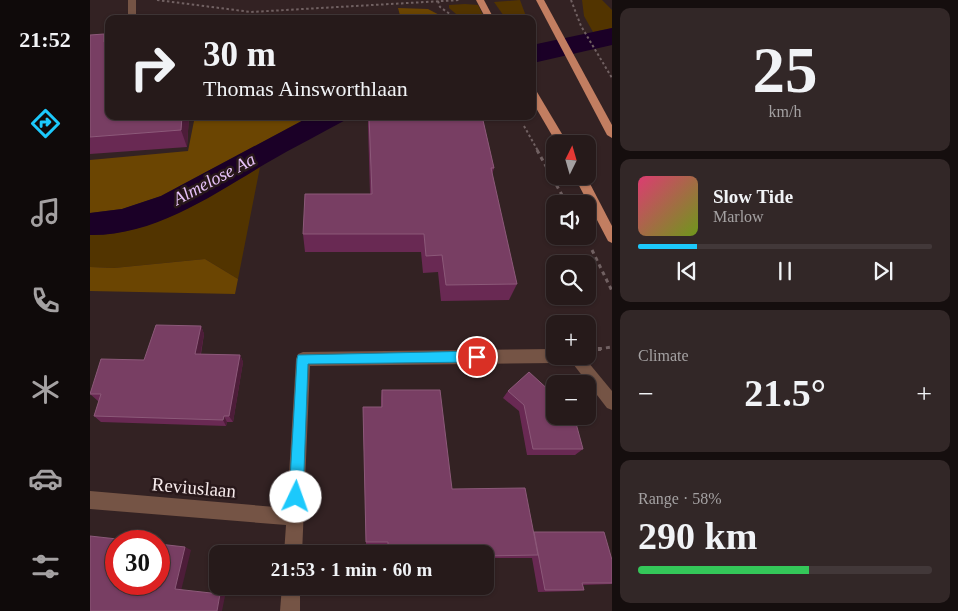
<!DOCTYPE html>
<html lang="en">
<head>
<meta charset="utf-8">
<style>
	body { margin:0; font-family:Georgia,serif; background:#322727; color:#f1f3f6; height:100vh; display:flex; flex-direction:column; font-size:19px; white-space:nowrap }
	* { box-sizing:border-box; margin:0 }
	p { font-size:16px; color:#a4a1a2 }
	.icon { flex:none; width:28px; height:28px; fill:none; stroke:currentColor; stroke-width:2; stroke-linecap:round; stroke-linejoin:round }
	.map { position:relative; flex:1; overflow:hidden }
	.drawer { display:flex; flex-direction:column; gap:8px; padding:8px; background:#150e0e; width:346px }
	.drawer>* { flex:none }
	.top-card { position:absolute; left:15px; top:15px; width:431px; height:105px; border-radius:10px; box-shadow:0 1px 4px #0004,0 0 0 1px #423839; background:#261a1a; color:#f1f3f6; overflow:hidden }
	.needle { width:32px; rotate:5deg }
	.tools { position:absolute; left:456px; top:135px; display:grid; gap:10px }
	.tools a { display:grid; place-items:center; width:50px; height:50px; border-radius:10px; background:#261a1a; box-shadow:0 1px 4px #0004,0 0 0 1px #423839; font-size:25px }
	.speed { position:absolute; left:15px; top:530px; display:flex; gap:10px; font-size:25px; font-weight:700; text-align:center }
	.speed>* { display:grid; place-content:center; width:65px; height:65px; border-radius:50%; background:#261a1a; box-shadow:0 1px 4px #0004,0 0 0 1px #423839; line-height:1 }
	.speed .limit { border:8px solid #d22; background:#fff; color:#111 }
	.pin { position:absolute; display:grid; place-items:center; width:42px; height:42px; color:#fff; margin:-21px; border:2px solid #fff; border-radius:50%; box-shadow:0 1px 5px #0007 }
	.me { position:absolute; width:55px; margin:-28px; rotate:3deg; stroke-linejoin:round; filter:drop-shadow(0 0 4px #0008) }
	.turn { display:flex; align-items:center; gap:18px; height:105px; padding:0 15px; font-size:22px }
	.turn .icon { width:65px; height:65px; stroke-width:2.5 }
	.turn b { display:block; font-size:35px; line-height:42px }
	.big { font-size:38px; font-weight:800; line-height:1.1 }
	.drawer .card { flex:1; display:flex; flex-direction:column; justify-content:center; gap:8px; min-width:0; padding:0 18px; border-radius:10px; background:#322727 }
	.drawer .dial { align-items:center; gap:0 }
	.dial b { font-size:65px; line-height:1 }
	.song { display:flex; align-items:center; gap:15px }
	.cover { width:60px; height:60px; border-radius:8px; background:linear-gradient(135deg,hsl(340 70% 55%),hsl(80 70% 35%)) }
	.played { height:5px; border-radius:2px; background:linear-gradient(90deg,#1cc9fc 20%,#423839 20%) }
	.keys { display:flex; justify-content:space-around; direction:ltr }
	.heat { display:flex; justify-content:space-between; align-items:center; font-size:28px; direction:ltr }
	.charge { height:8px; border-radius:4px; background:linear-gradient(90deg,#34c759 58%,#423839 0) }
	.trip { position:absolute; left:119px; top:545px; width:285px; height:50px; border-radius:10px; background:#261a1a; box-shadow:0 1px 4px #0004,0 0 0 1px #423839; font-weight:800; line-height:50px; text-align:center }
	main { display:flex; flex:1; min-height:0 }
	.menu { display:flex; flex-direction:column; width:90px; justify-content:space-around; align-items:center; background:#0f0a0a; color:#a4a1a2 }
	.menu .icon { width:35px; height:35px }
	.menu .selected { color:#1cc9fc }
	.menu b { font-size:22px; color:#f1f3f6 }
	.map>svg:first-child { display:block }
	.green { fill:#523400 }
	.forest { fill:#6b4502 }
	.water { fill:#1b0027 }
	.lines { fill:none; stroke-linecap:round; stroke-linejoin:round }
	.path-far2 { stroke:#716162; stroke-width:2; stroke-dasharray:2.5 2.5; stroke-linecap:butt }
	.path-far1 { stroke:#716162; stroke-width:3; stroke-dasharray:4 4; stroke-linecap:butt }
	.path { stroke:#716162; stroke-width:4; stroke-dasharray:4.5 4.5; stroke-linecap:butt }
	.service { fill:#755445; fill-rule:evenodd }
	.minor { fill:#755445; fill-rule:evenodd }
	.primary { fill:#c27e61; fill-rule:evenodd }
	.wall { fill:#692953 }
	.shaded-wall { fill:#4d1d39 }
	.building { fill:#783e63; stroke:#8c5979 }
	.route { fill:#1cc9fc; stroke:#1283a4 }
	.labels { text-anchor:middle; stroke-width:5; stroke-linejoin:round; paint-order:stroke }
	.water-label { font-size:18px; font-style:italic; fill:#e7c2f9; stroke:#28181a }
	.near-street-label { font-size:19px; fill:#f8eced; stroke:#28181a }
</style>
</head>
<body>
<main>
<nav class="menu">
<b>21:52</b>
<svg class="icon selected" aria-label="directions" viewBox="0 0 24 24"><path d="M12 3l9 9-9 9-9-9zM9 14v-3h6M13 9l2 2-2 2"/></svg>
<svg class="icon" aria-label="music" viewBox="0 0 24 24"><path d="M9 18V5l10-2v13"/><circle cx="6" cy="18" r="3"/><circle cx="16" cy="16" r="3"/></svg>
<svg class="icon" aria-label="phone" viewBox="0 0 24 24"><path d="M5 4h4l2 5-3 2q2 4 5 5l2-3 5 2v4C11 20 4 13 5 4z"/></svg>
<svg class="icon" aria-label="climate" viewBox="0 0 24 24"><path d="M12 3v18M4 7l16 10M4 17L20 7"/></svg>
<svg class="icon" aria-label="car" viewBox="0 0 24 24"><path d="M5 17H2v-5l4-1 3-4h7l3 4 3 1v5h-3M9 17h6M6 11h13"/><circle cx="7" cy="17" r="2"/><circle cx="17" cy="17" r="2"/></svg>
<svg class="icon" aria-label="filters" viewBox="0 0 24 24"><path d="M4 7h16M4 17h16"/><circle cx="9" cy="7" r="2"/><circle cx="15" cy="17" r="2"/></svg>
</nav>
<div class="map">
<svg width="522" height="611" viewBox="0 0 522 611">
	<rect width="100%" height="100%" fill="#332223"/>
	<g class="green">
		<path d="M 430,0 L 437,19 L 416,19 L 404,2 Z"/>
		<path d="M 492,0 L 512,0 L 522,10 L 522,28 L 503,32 L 494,16 Z"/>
		<path d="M 375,4 L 388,5 L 395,19 L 372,19 L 359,8 L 359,5 Z"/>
		<path d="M 170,167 L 148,279 L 115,259 L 24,268 L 0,267 L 0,235 C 61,236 119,197 170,167 Z"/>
	</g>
	<g class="forest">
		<path d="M 308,8 L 338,9 L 357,19 L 311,19 Z"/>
		<path d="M 105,116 L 221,116 L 71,196 L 32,209 L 0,213 L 0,160 L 98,151 Z"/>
		<path d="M 115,259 L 148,279 L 145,294 L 0,291 L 0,267 L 24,268 Z"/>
	</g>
	<g class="water">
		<path d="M 522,28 L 522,45 L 443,63 L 442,45 Z"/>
		<path d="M 221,116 L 263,116 C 234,132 204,147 175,164 C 123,195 64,236 0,235 L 0,213 L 32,209 L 71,196 Z"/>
	</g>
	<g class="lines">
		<g class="path-far2">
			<path d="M 67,0 L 161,12 L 370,0"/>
			<path d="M 481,0 L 491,26 L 522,78"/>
			<path d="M 348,1 L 350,7 L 367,19"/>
			<path d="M 434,126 L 448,151"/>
		</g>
		<g class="path-far1">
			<path d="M 447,150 L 477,204"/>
			<path d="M 502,250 L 522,291"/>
			<path d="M 508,349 L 522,347"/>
		</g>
		<path class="path" d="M 508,349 L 511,349"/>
		<rect class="service" x="38" y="0" width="8" height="19"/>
		<g class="minor">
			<path d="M 465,349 L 465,356 L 472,356 L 470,361 L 465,363 L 220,366 L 212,554 L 194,554 L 196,525 L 0,509 L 0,491 L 197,508 L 206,359 L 208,354 L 213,352 Z"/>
			<path d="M 477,356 L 493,356 L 522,391 L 522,410 L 517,408 Z"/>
			<path d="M 192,586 L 210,586 L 210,611 L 190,611 Z"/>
		</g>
		<g class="primary">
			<path d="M 386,0 L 394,0 L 404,19 L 396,19 Z"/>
			<path d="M 446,0 L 454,0 L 522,125 L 522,138 L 517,135 Z"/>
			<path d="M 442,89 L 447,92 L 478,144 L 467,144 L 442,101 Z"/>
			<path d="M 484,176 L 496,176 L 522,226 L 522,243 L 518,241 Z"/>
		</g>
	</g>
	<g class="wall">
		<path d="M 0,35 L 19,116 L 99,116 L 97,147 L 0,154 Z"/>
		<path d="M 278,116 L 392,116 L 404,168 L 402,175 L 427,284 L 419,300 L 351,301 L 348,272 L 333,273 L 331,252 L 215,252 L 213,234 L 280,194 L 278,127 Z"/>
		<path d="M 111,326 L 114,334 L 111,354 L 150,355 L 153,362 L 143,422 L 137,422 L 136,426 L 11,422 L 4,416 L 9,401 L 8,401 L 0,394 Z"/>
		<path d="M 292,390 L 362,489 L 444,533 L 444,532 L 522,560 L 522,584 L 493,585 L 494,590 L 485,591 L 448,592 L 442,558 L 395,558 L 395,554 L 297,554 L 297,545 L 276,545 L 273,407 L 291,407 L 291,398 Z"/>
		<path d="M 418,391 L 493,449 L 485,455 L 437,455 L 429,411 L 413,398 Z"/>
	</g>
	<g class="shaded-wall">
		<path d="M 14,34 L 19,44 L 14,42 Z"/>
		<path d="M 92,116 L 99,116 L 97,147 L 91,130 Z"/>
		<path d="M 111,326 L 114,334 L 109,362 L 105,354 Z"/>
		<path d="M 150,355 L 153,362 L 143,422 L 139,416 Z"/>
		<path d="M 134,416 L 137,422 L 136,426 L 133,420 Z"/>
		<path d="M 95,547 L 101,550 L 91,591 L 85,589 Z"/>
		<path d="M 130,594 L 135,596 L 132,611 L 127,611 Z"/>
	</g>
	<g class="building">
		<path d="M 14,34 L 14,42 L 19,42 L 19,116 L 92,116 L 91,130 L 0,137 L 0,35 Z"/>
		<path d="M 279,116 L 392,116 L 404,168 L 401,168 L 427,284 L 356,285 L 352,255 L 336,256 L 334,234 L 213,234 L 215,194 L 282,194 Z"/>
		<path d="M 66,325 L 111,326 L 105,354 L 150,355 L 139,416 L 134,416 L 133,420 L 4,416 L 11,394 L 0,394 L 11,359 L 54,360 Z"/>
		<path d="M 439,372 L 462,393 L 465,393 L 465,416 L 484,416 L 493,449 L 443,449 L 434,405 L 418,391 Z"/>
		<path d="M 292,390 L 350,390 L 362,489 L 435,488 L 448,555 L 395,556 L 395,554 L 298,554 L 298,542 L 276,542 L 273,407 L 292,407 Z"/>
		<path d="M 444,532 L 514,532 L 522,560 L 522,583 L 492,583 L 494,590 L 455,590 Z"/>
		<path d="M 0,536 L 45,541 L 26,541 L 26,584 L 69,584 L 69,544 L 95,547 L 85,589 L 130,594 L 127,611 L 0,611 Z"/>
	</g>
	<path class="route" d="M 387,351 L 392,353 L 393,357 L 392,360 L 387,362 L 218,364 L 213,497 L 211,502 L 206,504 L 201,502 L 199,497 L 207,359 L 208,355 Z"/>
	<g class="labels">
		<g class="water-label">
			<text transform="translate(124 179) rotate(-28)" y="6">Almelose Aa</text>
		</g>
		<g class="near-street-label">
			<text transform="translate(104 487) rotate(5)" y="7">Reviuslaan</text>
		</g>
	</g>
</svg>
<div class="tools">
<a><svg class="needle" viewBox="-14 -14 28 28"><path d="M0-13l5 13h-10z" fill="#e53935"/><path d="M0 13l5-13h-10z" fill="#a4a1a2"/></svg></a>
<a><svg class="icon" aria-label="sound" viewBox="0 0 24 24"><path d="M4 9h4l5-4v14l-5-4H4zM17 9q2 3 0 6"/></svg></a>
<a><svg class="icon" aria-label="search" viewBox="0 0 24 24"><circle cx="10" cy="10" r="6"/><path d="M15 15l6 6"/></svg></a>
<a>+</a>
<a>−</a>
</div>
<div class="speed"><div class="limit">30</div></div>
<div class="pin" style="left:387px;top:357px;background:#d93025"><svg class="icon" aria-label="arrive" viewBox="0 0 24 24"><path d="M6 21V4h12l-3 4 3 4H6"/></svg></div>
<svg class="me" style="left:206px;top:497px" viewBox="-20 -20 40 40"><circle r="19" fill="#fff"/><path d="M0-13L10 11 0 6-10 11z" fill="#1cc9fc"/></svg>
<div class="trip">21:53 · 1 min · 60 m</div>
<div class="top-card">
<div class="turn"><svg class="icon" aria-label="right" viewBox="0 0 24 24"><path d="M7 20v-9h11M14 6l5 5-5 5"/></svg><div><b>30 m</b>Thomas Ainsworthlaan</div></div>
</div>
</div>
<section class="drawer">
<div class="card dial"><b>25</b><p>km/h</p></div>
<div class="card">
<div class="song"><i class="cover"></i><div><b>Slow Tide</b><p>Marlow</p></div></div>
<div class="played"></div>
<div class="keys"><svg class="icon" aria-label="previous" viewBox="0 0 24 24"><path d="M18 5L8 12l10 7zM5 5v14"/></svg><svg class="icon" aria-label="pause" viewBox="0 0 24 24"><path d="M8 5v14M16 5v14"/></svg><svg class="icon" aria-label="next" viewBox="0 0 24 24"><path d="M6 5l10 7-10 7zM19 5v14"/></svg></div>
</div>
<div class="card"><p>Climate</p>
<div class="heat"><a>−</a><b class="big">21.5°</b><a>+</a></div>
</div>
<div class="card"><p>Range · 58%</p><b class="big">290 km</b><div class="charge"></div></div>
</section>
</main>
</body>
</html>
